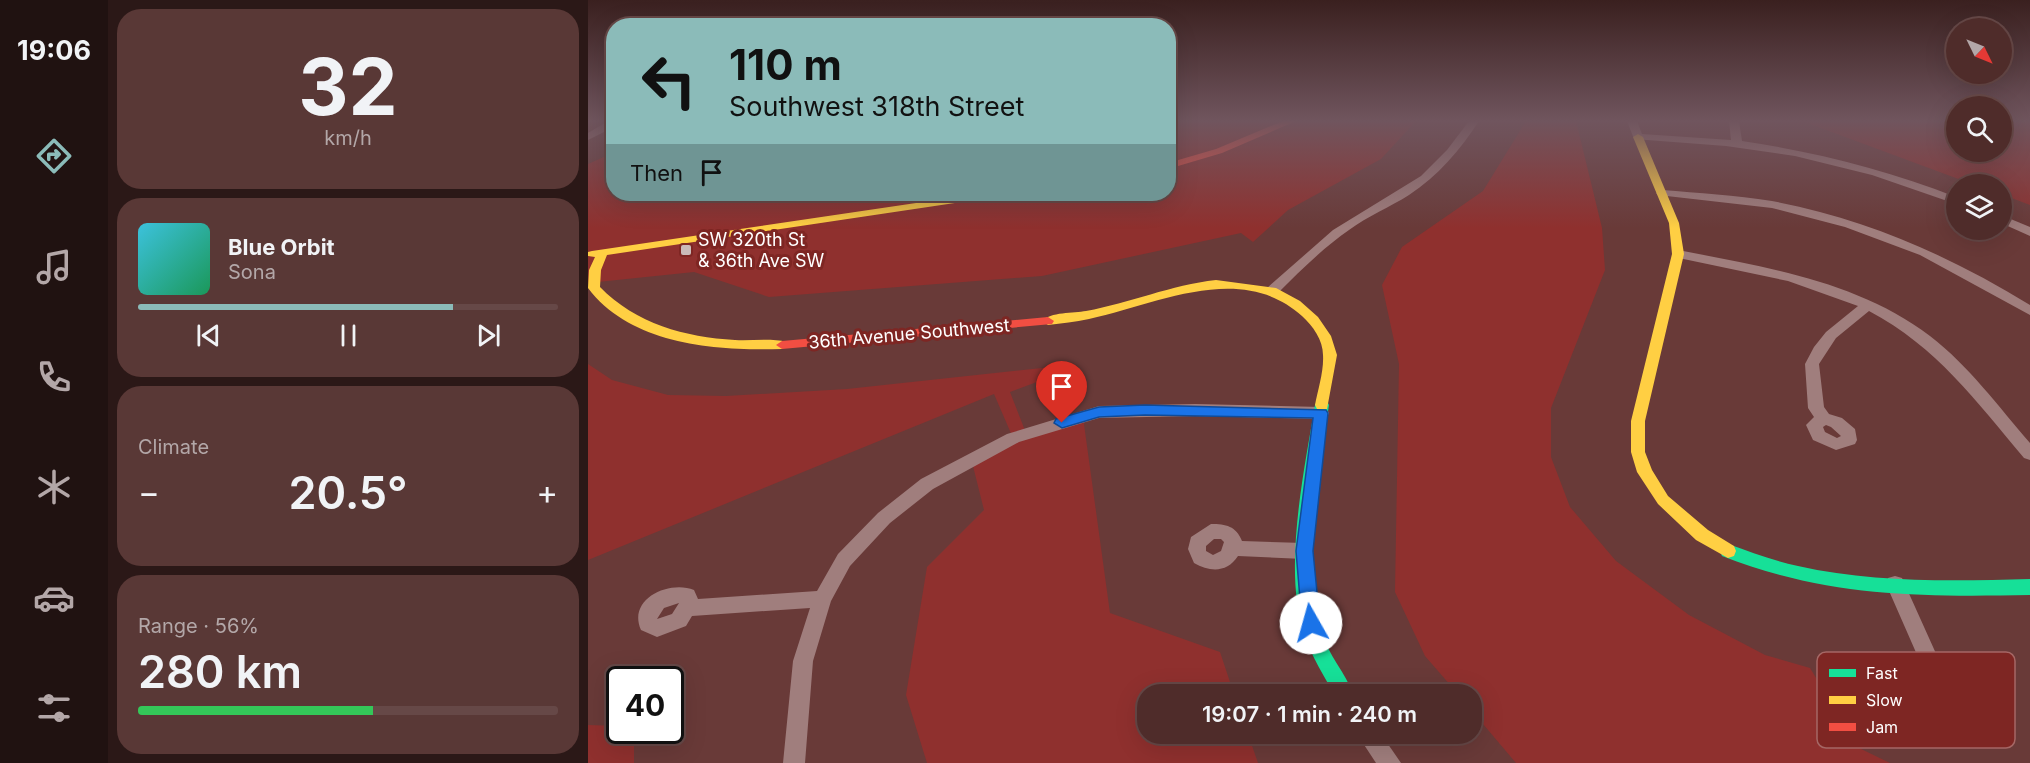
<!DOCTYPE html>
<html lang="en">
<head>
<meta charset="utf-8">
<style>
	body { margin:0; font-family:Inter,sans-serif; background:#593836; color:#f1f3f6; height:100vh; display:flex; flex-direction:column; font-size:22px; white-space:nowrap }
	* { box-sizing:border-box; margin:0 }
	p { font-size:20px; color:#b3a7a8 }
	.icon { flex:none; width:33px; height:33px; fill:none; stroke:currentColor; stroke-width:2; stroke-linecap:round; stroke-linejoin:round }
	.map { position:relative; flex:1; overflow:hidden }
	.panel { display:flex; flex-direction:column; gap:9px; padding:9px; background:#2b1817; width:480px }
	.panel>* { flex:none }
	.top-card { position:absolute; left:18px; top:18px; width:570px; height:183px; border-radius:24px; box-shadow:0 6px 24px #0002,0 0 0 2px #664847; background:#8bbbb9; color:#111; overflow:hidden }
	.needle { width:39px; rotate:133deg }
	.fabs { position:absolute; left:1358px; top:18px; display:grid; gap:12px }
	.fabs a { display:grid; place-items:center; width:66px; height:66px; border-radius:50%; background:#4f2c2a; box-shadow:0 6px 24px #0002,0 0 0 2px #664847; font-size:30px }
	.speed { position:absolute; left:18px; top:666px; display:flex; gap:12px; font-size:30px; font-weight:700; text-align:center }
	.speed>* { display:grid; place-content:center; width:78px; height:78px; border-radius:50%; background:#4f2c2a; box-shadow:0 6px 24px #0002,0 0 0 2px #664847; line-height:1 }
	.speed .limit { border:3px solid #111; border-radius:9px; background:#fff; color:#111 }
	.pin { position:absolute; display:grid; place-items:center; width:51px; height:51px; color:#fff; margin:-62px -26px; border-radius:50% 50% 50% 0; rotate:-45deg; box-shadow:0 0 6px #0007 }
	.pin .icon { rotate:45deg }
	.me { position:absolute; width:66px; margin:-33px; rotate:353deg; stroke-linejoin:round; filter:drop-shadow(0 0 4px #0008) }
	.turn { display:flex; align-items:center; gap:21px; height:126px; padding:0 24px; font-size:27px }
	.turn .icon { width:78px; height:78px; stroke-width:2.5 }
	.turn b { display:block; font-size:42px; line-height:51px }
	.then { display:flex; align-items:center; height:57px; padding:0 24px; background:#0003; gap:12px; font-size:22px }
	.big { font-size:45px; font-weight:600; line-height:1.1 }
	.panel .card { flex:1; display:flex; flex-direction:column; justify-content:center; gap:9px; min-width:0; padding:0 21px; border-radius:24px; background:#593836 }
	.panel .dial { align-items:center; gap:0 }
	.dial b { font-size:78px; line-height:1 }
	.song { display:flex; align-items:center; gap:18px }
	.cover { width:72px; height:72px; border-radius:9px; background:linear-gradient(135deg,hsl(190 70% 55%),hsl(150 70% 35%)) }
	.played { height:6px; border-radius:3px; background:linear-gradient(90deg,#8bbbb9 75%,#664847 75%) }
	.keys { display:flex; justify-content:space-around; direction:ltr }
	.heat { display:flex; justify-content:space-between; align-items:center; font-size:33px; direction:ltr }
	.charge { height:9px; border-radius:4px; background:linear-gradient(90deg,#34c759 56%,#664847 0) }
	.trip { position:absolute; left:549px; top:684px; width:345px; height:60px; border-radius:24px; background:#4f2c2a; box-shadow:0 6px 24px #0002,0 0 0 2px #664847; font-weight:600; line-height:60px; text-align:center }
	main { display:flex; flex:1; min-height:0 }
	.tab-bar { display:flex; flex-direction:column; width:108px; justify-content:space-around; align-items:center; background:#201211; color:#b3a7a8 }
	.tab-bar .icon { width:42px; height:42px }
	.tab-bar .active { color:#8bbbb9 }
	.tab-bar b { font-size:27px; color:#f1f3f6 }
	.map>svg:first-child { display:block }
	.green { fill:#8f302e }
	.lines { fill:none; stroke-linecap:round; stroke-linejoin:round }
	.street { fill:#a07e7d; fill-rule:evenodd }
	.fast { fill:#16e098; fill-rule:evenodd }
	.slow { fill:#ffcf43; fill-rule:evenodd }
	.jam { fill:#f24e42; fill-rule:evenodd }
	.route { fill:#1a73e8; stroke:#114b97; stroke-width:1.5 }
	.poi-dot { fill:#cabab9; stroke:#7e2623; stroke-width:2 }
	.labels { text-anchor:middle; stroke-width:6; stroke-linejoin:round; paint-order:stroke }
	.poi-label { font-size:18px; fill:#fff; stroke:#7e2623; text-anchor:start }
	.street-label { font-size:18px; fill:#fff; stroke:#7e2623 }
	.key { fill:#7e2623; stroke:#a56765; stroke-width:1.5 }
	.key-label { font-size:16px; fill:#fff }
</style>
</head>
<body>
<main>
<nav class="tab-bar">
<b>19:06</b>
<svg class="icon active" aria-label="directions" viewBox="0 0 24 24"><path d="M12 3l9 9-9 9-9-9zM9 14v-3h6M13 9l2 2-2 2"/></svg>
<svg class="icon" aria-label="music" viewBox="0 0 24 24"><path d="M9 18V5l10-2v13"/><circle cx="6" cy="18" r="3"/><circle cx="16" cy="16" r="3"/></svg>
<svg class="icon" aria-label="phone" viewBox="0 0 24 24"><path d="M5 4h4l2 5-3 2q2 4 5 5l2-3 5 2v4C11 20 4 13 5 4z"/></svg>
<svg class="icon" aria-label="climate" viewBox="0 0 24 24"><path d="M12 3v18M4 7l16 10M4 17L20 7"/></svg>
<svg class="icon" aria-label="car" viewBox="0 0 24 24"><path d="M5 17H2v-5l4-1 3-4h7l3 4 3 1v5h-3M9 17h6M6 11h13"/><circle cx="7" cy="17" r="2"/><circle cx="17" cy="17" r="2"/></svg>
<svg class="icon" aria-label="filters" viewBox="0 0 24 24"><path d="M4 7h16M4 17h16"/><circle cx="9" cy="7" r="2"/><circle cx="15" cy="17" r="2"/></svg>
</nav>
<section class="panel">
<div class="card dial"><b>32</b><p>km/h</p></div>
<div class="card">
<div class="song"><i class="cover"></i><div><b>Blue Orbit</b><p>Sona</p></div></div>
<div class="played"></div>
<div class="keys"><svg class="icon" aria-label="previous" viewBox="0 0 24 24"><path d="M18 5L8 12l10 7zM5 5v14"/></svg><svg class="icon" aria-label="pause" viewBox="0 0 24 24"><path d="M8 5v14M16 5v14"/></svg><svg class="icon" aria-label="next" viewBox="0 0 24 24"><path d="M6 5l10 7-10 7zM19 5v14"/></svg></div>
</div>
<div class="card"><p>Climate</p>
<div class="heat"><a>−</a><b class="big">20.5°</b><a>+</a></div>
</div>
<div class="card"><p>Range · 56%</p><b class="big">280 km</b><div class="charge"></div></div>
</section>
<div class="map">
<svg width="1442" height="763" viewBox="0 0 1442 763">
	<rect width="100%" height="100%" fill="#693a38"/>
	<g class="green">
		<path d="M 581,121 L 828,121 L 793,159 L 700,210 L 665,242 L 653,233 L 454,276 L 181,297 L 106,272 L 0,283 L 0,164 L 25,153 L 26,194 L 580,194 Z"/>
		<path d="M 938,121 L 988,121 L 1014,228 L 1017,270 L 963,408 L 963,457 L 982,507 L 1028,561 L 1101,615 L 1177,655 L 1222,668 L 1271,748 L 1302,763 L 928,763 L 884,711 L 884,694 L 870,694 L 837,656 L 807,592 L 811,364 L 794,285 L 814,247 L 895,191 Z"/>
		<path d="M 1214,121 L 1368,121 L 1368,152 L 1413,152 L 1413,121 L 1442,121 L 1442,205 L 1413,194 L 1413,184 L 1384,184 Z"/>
		<path d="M 0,364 L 24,380 L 80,395 L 138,396 L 259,389 L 473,366 L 473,373 L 422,392 L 438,433 L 495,417 L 522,613 L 632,652 L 646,694 L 560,694 L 560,734 L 660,734 L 670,763 L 339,763 L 318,695 L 339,567 L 396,510 L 383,458 L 425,438 L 406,394 L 0,560 Z"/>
		<path d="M 0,725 L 31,726 L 32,730 L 46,731 L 46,763 L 0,763 Z"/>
	</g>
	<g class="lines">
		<g class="street">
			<path d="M 20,121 L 26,121 L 26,127 L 0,140 L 0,133 Z"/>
			<path d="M 881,121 L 891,121 C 872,150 850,176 821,195 C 802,207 780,216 761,230 C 735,248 712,271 689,294 L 679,294 L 677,291 L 679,288 L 745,230 L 833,176 L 859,150 Z"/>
			<path d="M 1039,121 L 1049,121 L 1054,134 L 1143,140 L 1141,121 L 1151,121 L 1154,141 C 1228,152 1299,170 1368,197 L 1368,204 L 1284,175 L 1207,156 L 1138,146 L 1046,139 Z"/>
			<path d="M 1074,190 C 1111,193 1147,195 1184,201 C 1277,218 1362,256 1442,305 L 1442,315 L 1332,255 L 1257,227 L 1184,208 L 1070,195 L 1068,193 Z"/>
			<path d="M 1413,215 L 1442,227 L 1442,236 L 1413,223 Z"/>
			<path d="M 1090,250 C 1177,267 1270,281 1342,336 C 1381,366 1410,406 1442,443 L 1442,460 L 1436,458 C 1388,401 1349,347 1281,311 L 1248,338 L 1231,364 L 1236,407 L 1241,414 L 1254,418 L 1267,429 L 1269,440 L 1267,444 L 1248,450 L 1225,440 L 1218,425 L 1226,417 L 1220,408 L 1217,364 L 1226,347 L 1238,332 L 1270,306 L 1200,281 L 1086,257 L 1084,254 L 1086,251 ZM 1238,425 L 1243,427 L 1253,436 L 1249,438 L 1237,432 L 1235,427 Z"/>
			<path d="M 607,404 L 733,407 L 739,409 L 741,413 L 739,417 L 733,419 L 607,416 L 511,418 L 431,442 L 345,489 L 302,523 L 262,566 L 243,601 L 225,661 L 217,763 L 195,763 L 205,661 L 222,608 L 104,616 L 98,626 L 69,637 L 53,630 C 39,599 81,580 106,590 L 110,599 L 229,591 L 250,554 L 290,513 L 333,479 L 419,434 L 511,406 ZM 91,603 L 84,614 L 69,619 L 76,608 Z"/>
			<path d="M 623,524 C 638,524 648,526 654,541 L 716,543 L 722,546 L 725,551 L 722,556 L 716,559 L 650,556 C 639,573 622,572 606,563 L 600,549 L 603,537 ZM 626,539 L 633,539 L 636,542 L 633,551 L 625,555 L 618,551 L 618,546 Z"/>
			<path d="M 1307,576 L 1314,578 L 1350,658 L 1369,668 L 1381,690 L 1375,707 C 1346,719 1305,695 1320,661 L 1330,657 L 1298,584 L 1300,578 ZM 1337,674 L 1351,679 L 1360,691 C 1349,691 1338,685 1337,674 Z"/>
			<path d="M 769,734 L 793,734 L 813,763 L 788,763 Z"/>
		</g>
		<g class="fast">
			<path d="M 734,400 L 739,401 L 741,405 C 730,478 712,561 734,633 C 740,655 758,673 765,694 L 746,694 C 736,676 724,657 717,637 C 694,572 716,472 727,405 L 729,401 Z"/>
			<path d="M 1140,544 C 1163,552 1186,561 1210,566 C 1285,583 1365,581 1442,579 L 1442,595 C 1332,597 1239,597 1134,556 L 1132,551 L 1134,546 Z"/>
		</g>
		<g class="slow">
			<path d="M 1050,134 L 1055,137 L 1091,223 L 1096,254 L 1057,421 L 1057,452 L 1064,470 L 1080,496 L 1120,530 L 1146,546 L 1148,551 L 1146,556 L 1140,558 L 1108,540 L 1070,504 L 1049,472 L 1043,452 L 1043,421 L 1084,254 L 1081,223 L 1045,137 Z"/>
			<path d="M 389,194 L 412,194 L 407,197 L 19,255 L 13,270 L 12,287 C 48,324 97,337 147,340 C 163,341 183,338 199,342 L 200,345 L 194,349 C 128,351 43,345 0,288 L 1,270 L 7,257 L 0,256 L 0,252 L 4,251 Z"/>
			<path d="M 628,280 L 688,288 L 712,301 L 730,317 L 743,336 L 749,355 L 739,409 L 729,409 L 727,405 C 730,389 736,371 735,355 C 735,340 725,326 714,316 C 653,261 570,304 501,319 C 487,322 474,323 460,325 L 454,321 C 462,312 486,313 498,311 C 542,303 583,285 628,280 Z"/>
		</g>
		<g class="jam">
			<path d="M 695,121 L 708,121 L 634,153 L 580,169 L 580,163 L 628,149 Z"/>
			<path d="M 460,317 L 466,321 L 464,324 L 194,349 L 188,345 L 194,341 Z"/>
		</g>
	</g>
	<linearGradient id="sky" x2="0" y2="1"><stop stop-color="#3a201f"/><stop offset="0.53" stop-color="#70555e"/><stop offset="1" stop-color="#70555e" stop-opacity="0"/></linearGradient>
	<rect width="1442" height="228" fill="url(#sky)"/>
	<path class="route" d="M 557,405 L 738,410 L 740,413 L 725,551 L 732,623 L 729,629 L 723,631 L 717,629 L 714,623 L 708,551 L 725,418 L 557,415 L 511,417 L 474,428 L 466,423 L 468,419 L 511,407 Z"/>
	<rect class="poi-dot" x="92" y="244" width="12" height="12" rx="3"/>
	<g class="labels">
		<g class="poi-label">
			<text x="110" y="246">SW 320th St<tspan x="110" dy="21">&amp; 36th Ave SW</tspan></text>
		</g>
		<g class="street-label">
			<text transform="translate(321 334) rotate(-5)" y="6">36th Avenue Southwest</text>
		</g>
	</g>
	<rect x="1229" y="652" width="198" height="96" rx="9" class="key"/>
	<rect x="1241" y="669" width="27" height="8" fill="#16e098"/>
	<rect x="1241" y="696" width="27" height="8" fill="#ffcf43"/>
	<rect x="1241" y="723" width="27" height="8" fill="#f24e42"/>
	<g class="key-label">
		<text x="1278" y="679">Fast</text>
		<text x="1278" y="706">Slow</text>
		<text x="1278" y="733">Jam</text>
	</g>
</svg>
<div class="fabs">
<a><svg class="needle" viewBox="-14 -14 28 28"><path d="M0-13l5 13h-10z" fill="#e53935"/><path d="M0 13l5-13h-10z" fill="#b3a7a8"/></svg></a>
<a><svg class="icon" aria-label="search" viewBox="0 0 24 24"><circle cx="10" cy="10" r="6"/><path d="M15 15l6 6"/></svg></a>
<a><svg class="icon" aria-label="layers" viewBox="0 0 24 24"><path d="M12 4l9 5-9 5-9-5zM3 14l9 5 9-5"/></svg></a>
</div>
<div class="speed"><div class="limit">40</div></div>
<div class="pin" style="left:474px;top:423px;background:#d93025"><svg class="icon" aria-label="arrive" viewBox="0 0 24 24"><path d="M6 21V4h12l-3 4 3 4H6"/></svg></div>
<svg class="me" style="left:723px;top:623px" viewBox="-20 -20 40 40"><circle r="19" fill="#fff"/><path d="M0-13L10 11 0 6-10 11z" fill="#1a73e8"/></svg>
<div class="trip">19:07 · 1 min · 240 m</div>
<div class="top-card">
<div class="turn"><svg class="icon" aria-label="left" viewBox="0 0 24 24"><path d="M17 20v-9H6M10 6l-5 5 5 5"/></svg><div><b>110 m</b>Southwest 318th Street</div></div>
<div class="then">Then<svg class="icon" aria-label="arrive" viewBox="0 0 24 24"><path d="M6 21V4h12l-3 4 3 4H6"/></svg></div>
</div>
</div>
</main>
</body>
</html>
